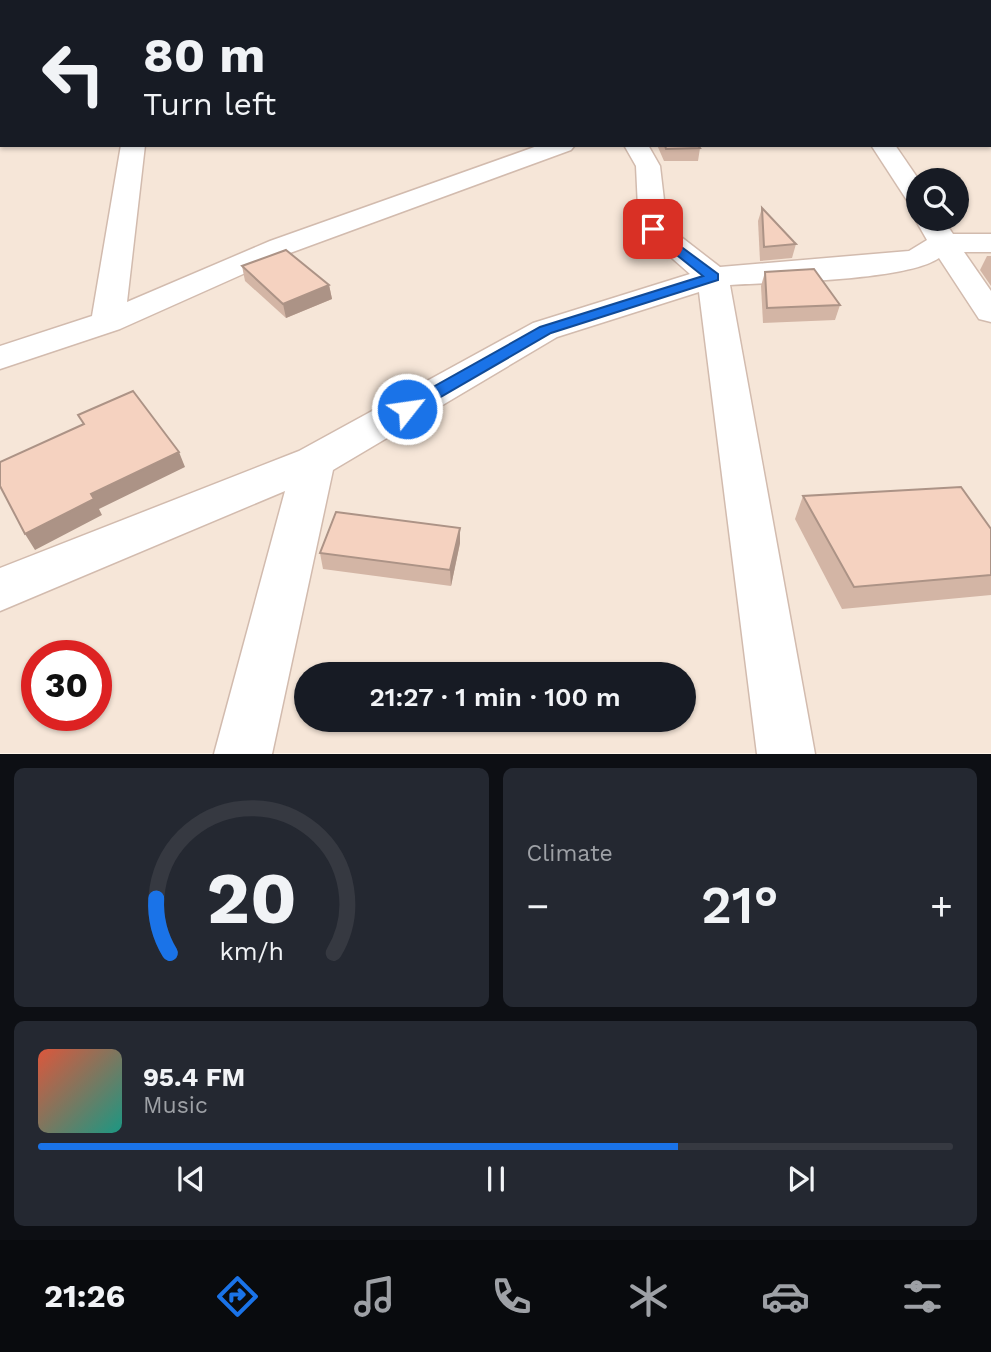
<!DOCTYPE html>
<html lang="en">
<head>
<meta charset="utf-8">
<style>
	body { margin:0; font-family:"Work Sans",sans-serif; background:#242831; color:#f1f3f6; height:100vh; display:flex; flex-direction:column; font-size:26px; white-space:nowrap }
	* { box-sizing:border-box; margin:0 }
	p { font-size:23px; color:#9ea1a6 }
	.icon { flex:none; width:38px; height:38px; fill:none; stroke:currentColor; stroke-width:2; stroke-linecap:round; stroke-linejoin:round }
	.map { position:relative; height:754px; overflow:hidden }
	.panel { display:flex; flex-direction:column; gap:14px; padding:14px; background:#0d0f14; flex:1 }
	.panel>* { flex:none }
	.banner { position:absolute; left:0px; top:0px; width:992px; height:147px; box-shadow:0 2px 5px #0004; background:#171b24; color:#f1f3f6; overflow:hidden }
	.fabs { position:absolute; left:906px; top:168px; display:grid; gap:14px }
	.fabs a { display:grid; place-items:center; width:63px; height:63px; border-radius:50%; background:#171b24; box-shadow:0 2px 5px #0004; font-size:35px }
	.speed { position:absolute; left:21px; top:640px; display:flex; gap:14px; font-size:35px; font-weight:700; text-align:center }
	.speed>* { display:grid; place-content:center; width:91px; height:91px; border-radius:50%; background:#171b24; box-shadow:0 2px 5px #0004; line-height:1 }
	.speed .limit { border:10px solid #d22; background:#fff; color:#111 }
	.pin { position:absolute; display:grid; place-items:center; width:60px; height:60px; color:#fff; margin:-30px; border-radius:14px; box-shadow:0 4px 10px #0006 }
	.me { position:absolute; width:77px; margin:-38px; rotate:60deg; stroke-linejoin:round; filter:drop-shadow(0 0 5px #0008) }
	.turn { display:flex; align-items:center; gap:24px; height:147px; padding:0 28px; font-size:32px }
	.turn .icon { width:91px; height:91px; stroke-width:2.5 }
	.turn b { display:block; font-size:49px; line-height:60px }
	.big { font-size:52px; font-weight:600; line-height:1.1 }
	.panel .card { flex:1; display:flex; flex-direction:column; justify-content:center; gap:10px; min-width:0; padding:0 24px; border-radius:10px; background:#242831 }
	.panel .dial { align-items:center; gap:0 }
	.dial svg { height:182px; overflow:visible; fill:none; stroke:#363941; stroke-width:7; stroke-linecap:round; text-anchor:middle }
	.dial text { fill:#f1f3f6; stroke:none }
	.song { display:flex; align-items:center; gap:21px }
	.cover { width:84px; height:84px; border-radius:10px; background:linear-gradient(135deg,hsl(10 70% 55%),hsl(170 70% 35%)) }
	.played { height:7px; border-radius:4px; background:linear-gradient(90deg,#1a73e8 70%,#363941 70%) }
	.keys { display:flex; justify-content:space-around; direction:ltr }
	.heat { display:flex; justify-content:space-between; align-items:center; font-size:38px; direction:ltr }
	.panel .tiles { flex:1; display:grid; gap:14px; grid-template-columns:1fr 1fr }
	.card:last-child { grid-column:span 2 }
	.trip { position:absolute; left:294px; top:662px; width:402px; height:70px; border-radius:35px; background:#171b24; box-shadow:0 2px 5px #0004; font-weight:600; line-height:70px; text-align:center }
	.tabs { display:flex; height:112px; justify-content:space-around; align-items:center; background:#090b0e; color:#9ea1a6 }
	.tabs .icon { width:49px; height:49px }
	.tabs .on { color:#1a73e8 }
	.tabs b { font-size:32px; color:#f1f3f6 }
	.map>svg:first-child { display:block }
	.residential { fill:#f6e6d8; fill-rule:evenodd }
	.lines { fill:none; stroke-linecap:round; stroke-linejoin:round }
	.stream { fill:#a2d6dc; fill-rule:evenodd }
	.minor-casing { stroke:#d2bbae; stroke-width:3 }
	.minor { fill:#fff; fill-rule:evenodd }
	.wall { fill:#d3b5a5 }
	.shaded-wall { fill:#ac9386 }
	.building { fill:#f5d2c0; stroke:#ac9386; stroke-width:2 }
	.route { fill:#1a73e8; stroke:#114b97; stroke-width:2 }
</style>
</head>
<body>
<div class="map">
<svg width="991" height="754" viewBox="0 0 991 754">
	<rect width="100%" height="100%" fill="#fef5ea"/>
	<path class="residential" d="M 0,0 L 991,0 L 991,753 L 0,753 ZM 2,2 L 990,2 L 990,145 L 2,145 ZM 919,180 L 957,180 L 957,219 L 919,219 ZM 37,656 L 96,656 L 96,716 L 37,716 ZM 306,674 L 684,674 L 684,719 L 306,719 Z"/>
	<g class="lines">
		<path class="stream" d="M 2,74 L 2,78 L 0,79 L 0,75 Z"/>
		<defs>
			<g id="minor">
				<path d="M 107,0 L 134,0 L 105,2 Z"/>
				<path d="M 154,0 L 170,0 L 172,2 L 156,2 Z"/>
				<path d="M 376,0 L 392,0 L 394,2 L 378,2 Z"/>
				<path d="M 418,0 L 450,0 L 416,2 Z"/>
				<path d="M 979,0 L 991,0 L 991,6 L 990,2 L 977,2 Z"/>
				<rect x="0" y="12" width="2" height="10"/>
				<rect x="990" y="42" width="1" height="10"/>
				<rect x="0" y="44" width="2" height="10"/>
				<rect x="990" y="72" width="1" height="12"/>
				<path d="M 121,145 L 145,145 L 127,302 L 270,241 L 540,145 L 575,145 L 571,150 L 290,253 L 120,329 L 0,369 L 0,346 L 92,316 Z"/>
				<path d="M 624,145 L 648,145 L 660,166 L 667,226 L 720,267 L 909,251 L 927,240 L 915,219 L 919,214 L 919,219 L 943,219 L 953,234 L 991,234 L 991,252 L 964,252 L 991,291 L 991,322 L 979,319 L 939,258 C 906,281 776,282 730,285 L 815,754 L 757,754 L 699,292 L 557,337 L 333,470 L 272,754 L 214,754 L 285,491 L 0,611 L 0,568 L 299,451 L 533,323 L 690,274 L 639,229 L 636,166 Z"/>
				<path d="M 871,145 L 895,145 L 919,180 L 919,207 L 910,205 Z"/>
			</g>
		</defs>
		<use href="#minor" class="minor-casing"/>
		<use href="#minor" class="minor"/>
	</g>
	<g class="wall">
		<path d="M 452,145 L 473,145 L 452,147 Z"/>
		<path d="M 657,145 L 698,145 L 700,148 L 698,161 L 664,161 Z"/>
		<path d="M 762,208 L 796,244 L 792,258 L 760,261 L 758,221 Z"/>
		<path d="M 987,256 L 991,256 L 991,286 L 980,270 Z"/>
		<path d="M 242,266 L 329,285 L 332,299 L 286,318 L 245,281 Z"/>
		<path d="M 765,272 L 840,305 L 835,320 L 763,323 L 761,286 Z"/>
		<path d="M 803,496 L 991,529 L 991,595 L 842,609 L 795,519 Z"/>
		<path d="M 460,543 L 451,586 L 323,569 L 320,553 Z"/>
	</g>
	<g class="shaded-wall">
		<path d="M 329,285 L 332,299 L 286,318 L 283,304 Z"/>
		<path d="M 179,452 L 185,467 L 99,509 L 102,515 L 35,550 L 25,534 L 91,494 Z"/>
		<path d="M 460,528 L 460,543 L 451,586 L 450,570 Z"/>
	</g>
	<g class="building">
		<path d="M 308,0 L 327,0 L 328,2 L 307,2 Z"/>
		<path d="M 665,145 L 698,145 L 700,148 L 666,149 Z"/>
		<path d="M 762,208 L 794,242 L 796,244 L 764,247 Z"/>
		<path d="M 286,250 L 329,285 L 283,304 L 242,266 Z"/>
		<path d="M 814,269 L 840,305 L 767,308 L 765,272 Z"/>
		<path d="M 133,391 L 179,452 L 91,494 L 94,499 L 25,534 L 0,486 L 0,462 L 84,424 L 78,415 Z"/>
		<path d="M 961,487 L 991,529 L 991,575 L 854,587 L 803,496 Z"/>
		<path d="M 336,512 L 460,528 L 450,570 L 320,553 Z"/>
	</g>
	<path class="route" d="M 653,226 L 718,274 L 718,280 L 551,333 L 413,413 L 401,413 L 398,409 L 401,405 L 540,327 L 703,276 L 648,232 L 646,229 Z"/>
</svg>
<div class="fabs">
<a><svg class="icon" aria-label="search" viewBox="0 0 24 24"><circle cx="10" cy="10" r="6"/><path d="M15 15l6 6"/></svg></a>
</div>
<div class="speed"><div class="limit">30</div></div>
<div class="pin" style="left:653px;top:229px;background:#d93025"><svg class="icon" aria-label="arrive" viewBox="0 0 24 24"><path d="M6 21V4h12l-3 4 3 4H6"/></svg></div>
<svg class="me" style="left:407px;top:409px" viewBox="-20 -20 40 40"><circle r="17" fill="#1a73e8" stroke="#fff" stroke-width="3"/><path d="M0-11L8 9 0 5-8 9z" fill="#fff"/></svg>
<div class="trip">21:27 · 1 min · 100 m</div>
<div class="banner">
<div class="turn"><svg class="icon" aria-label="left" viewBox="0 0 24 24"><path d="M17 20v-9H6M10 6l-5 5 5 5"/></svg><div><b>80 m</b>Turn left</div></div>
</div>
</div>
<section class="panel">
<div class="tiles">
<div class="card dial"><svg viewBox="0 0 100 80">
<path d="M14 69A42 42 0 1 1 86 69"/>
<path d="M14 69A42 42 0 0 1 8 45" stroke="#1a73e8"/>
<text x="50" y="56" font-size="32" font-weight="700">20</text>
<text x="50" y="72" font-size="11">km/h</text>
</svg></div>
<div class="card"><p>Climate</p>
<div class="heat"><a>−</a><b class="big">21°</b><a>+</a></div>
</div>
<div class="card">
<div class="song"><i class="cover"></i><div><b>95.4 FM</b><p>Music</p></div></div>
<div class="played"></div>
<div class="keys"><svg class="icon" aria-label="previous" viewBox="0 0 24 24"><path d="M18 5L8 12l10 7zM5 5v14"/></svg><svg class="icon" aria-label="pause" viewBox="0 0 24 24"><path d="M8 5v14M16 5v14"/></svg><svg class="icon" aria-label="next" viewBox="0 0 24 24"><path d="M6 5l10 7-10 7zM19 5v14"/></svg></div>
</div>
</div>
</section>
<nav class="tabs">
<b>21:26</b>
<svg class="icon on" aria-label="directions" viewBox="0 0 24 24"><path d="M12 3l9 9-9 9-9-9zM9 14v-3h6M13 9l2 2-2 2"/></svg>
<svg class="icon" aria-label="music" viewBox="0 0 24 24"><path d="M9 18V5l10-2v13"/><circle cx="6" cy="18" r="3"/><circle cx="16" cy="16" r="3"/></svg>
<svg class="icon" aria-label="phone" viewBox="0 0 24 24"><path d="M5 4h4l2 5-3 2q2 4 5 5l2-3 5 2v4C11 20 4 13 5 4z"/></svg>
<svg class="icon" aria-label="climate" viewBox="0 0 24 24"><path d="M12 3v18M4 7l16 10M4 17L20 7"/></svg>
<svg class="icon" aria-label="car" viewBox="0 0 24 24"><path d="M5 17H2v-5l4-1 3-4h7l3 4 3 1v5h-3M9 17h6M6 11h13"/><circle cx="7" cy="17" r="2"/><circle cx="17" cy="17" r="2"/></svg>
<svg class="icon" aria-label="filters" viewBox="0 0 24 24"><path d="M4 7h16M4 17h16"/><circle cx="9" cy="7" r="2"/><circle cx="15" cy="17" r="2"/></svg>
</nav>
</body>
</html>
